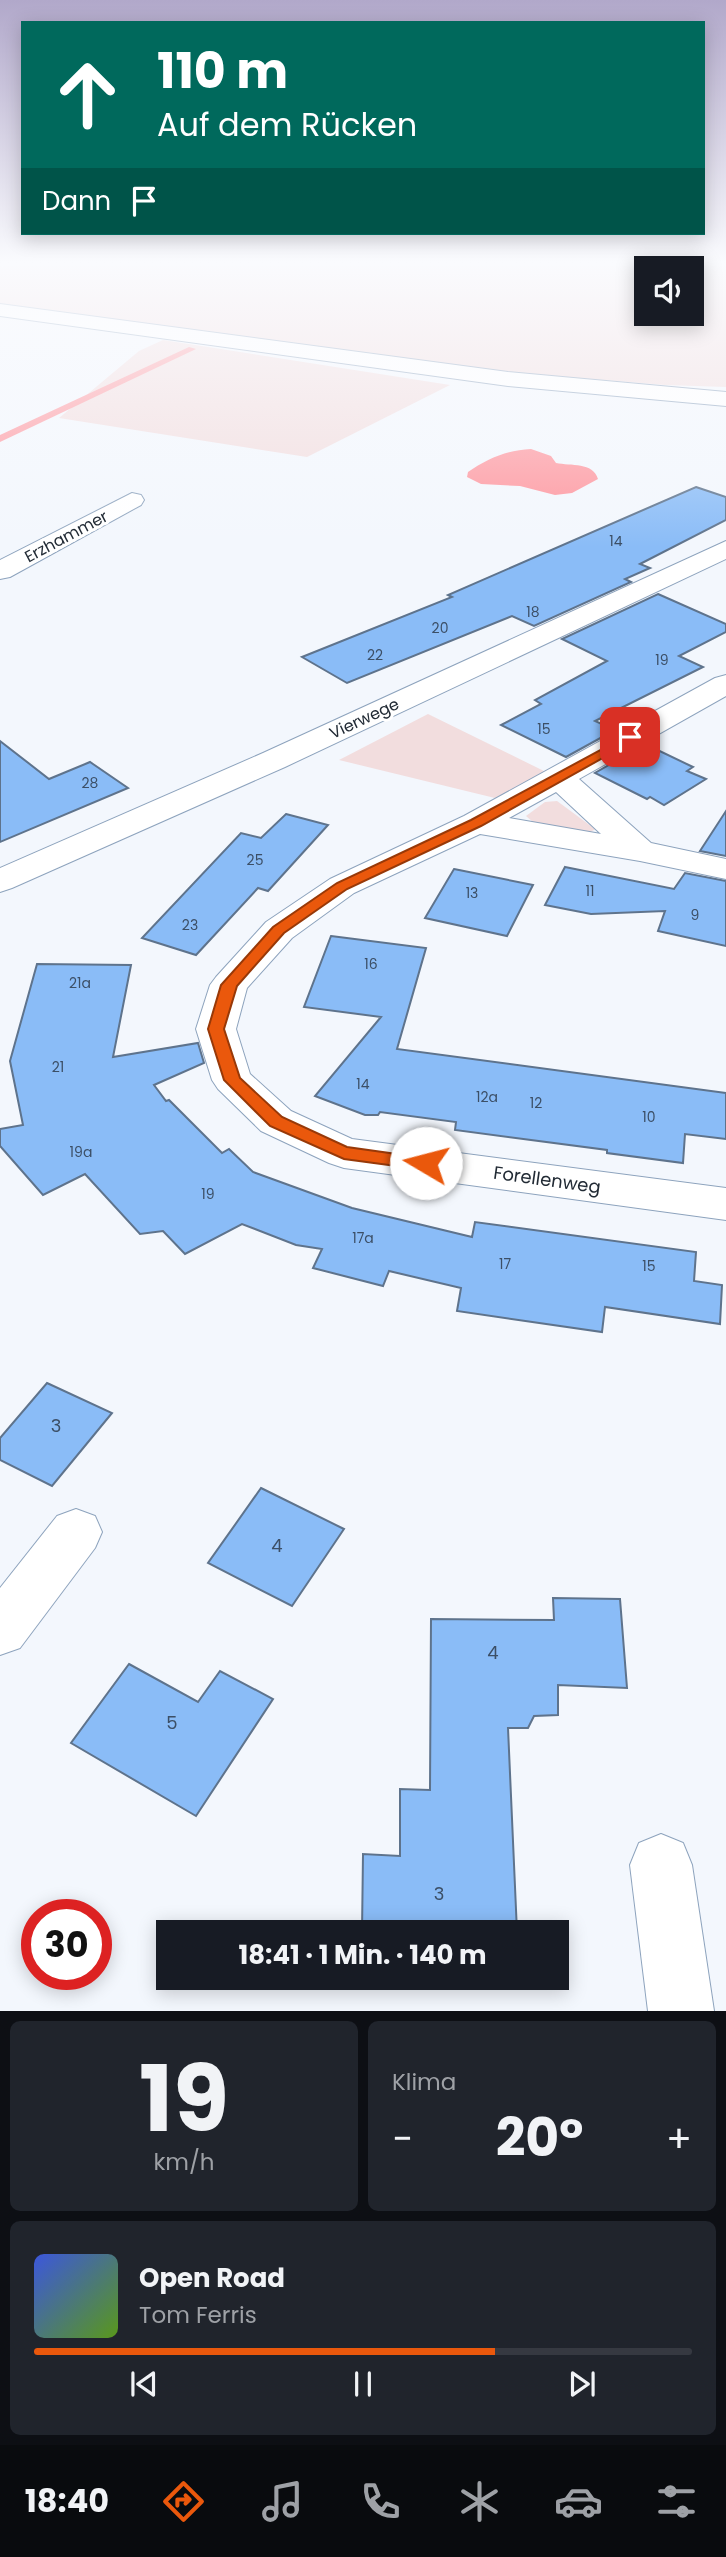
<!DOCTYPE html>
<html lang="de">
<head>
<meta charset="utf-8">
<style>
	body { margin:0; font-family:Poppins,sans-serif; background:#20242c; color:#f1f3f6; height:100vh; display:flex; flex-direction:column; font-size:26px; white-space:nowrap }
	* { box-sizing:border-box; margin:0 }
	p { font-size:23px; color:#9ea1a6 }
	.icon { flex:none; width:38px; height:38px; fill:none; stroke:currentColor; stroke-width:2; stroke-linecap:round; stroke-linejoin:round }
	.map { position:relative; height:2011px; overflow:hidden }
	.side { display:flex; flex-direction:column; gap:10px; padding:10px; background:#0d0f14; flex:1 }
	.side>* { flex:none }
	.guide { position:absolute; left:21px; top:21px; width:684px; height:214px; border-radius:0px; box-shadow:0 4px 18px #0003; background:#00695c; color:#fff; overflow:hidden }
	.tools { position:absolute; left:634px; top:256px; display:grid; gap:14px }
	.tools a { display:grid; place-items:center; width:70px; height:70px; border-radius:0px; background:#171b24; box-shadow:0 4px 18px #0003; font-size:35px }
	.speed { position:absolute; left:21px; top:1899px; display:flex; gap:14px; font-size:35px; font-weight:700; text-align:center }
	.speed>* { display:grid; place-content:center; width:91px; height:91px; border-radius:50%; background:#171b24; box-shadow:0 4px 18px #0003; line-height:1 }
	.speed .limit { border:10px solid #d22; background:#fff; color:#111 }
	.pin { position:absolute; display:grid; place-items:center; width:60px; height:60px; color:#fff; margin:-30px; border-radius:14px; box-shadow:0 4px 10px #0006 }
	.me { position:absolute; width:77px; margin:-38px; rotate:278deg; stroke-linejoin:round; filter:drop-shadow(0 0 5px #0008) }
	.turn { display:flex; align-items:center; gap:24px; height:147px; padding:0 21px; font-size:32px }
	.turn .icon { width:91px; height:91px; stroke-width:2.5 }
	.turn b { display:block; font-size:49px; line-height:60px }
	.then { display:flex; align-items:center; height:66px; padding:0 21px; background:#0003; gap:14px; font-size:26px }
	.big { font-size:52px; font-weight:700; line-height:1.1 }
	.side .widget { flex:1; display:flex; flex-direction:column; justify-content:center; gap:10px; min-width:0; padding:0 24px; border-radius:10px; background:#20242c }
	.side .dial { align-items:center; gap:0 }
	.dial b { font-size:91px; line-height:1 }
	.song { display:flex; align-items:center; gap:21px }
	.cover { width:84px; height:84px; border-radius:10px; background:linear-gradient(135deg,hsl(230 70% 55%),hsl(90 70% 35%)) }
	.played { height:7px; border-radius:4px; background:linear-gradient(90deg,#ea580c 70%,#363941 70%) }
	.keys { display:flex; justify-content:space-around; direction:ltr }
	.heat { display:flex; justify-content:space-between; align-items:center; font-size:38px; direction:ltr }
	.side .tiles { flex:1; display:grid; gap:10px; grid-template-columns:1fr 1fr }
	.widget:last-child { grid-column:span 2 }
	.trip { position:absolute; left:156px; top:1920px; width:413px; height:70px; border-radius:0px; background:#171b24; box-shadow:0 4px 18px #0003; font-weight:700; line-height:70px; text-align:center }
	.dock { display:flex; height:112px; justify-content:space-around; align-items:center; background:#090b0e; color:#9ea1a6 }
	.dock .icon { width:49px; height:49px }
	.dock .current { color:#ea580c }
	.dock b { font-size:32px; color:#f1f3f6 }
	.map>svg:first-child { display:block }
	.green { fill:#f2ddde; fill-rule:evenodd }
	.water { fill:#fe969e }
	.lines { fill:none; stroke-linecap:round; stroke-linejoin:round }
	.stream { fill:#fe969e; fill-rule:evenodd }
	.building { fill:#8abcf7; stroke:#5e738c; stroke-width:2 }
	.minor-casing { stroke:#8da3bd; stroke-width:2 }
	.major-casing { stroke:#8da3bd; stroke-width:2 }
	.minor { fill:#fff; fill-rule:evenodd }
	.major { fill:#fff; fill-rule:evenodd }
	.route { fill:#ea580c; stroke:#983908; stroke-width:2 }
	.labels { text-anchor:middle; stroke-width:6; stroke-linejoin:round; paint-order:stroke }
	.number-label { font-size:14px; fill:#3c4f66 }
	.far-street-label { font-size:16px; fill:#222b35; stroke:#fff }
	.street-label { font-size:18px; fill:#222b35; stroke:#fff }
	.near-number-label { font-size:18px; fill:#3c4f66 }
</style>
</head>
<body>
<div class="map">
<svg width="726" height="2011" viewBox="0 0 726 2011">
	<rect width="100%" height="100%" fill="#f3f7fd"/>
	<g class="green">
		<path d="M 13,265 L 726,265 L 726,387 L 665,385 L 468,369 L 0,304 L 0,267 ZM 646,268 L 691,268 L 691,313 L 646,313 Z"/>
		<path d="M 163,340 L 450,385 L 307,457 L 59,418 L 139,351 Z"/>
		<path d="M 428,714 L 546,772 L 499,799 L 339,760 Z"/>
		<path d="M 557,801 L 595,829 L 594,830 L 590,832 L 533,822 L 526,816 L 545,802 Z"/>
	</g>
	<path class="water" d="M 531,449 L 551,456 L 556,463 C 571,466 593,462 598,479 L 572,493 L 555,495 L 520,486 L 481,484 L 467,477 L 468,472 C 487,459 507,450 531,449 Z"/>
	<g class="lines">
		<path class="stream" d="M 189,347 L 196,349 L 0,442 L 0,435 Z"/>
	</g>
	<g class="building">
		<path d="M 696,487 L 726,497 L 726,520 L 640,564 L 650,568 L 625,579 L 631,582 L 534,626 L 512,616 L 347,683 L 302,657 L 452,597 L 448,595 Z"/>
		<path d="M 658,594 L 726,624 L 726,632 L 679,656 L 703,667 L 595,721 L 615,730 L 566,757 L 501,725 L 541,704 L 535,700 L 607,661 L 562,639 Z"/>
		<path d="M 0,741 L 49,779 L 90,762 L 128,788 L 0,842 Z"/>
		<path d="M 645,744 L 693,767 L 687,771 L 706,779 L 664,805 L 650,797 L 647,799 L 595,773 Z"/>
		<path d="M 726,811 L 726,856 L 700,851 Z"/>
		<path d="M 286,814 L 328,825 L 268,891 L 258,888 L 196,955 L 142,938 L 241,833 L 261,838 Z"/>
		<path d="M 565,867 L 674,889 L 685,873 L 726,881 L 726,946 L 658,931 L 665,911 L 591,914 L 545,905 Z"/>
		<path d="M 454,869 L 533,885 L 507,936 L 425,918 Z"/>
		<path d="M 331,936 L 426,948 L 397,1049 L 726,1093 L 726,1139 L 685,1134 L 683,1163 L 607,1153 L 607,1150 L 455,1130 L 456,1122 L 380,1112 L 378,1115 L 365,1115 L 315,1096 L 381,1017 L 304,1007 Z"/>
		<path d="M 37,964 L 131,965 L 113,1057 L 198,1043 L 204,1063 L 154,1085 L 166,1101 L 169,1100 L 222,1153 L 229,1149 L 253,1172 L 352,1208 L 472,1237 L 475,1222 L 696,1252 L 694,1281 L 722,1285 L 720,1324 L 605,1307 L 602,1332 L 457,1311 L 461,1288 L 389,1271 L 383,1286 L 313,1268 L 322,1249 L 296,1245 L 242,1224 L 185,1254 L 163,1231 L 140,1234 L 85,1174 L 43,1195 L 0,1146 L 0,1129 L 23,1125 L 10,1061 Z"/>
		<path d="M 47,1383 L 112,1413 L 52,1486 L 0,1460 L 0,1438 Z"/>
		<path d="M 261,1488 L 344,1529 L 292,1606 L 208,1563 Z"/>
		<path d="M 553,1598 L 620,1599 L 627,1688 L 558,1685 L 558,1715 L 534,1716 L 528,1728 L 508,1728 L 517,1932 L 362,1932 L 363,1854 L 400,1856 L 400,1789 L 430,1790 L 431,1619 L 554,1620 Z"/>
		<path d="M 129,1664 L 198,1702 L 220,1671 L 273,1699 L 196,1816 L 71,1743 Z"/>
	</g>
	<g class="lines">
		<defs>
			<g id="minor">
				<path d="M 132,493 L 141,495 L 144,500 L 141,505 L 10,577 L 0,579 L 0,560 Z"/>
				<path d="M 726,541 L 726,559 L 285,767 L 12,888 L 0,892 L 0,868 L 263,753 Z"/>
				<path d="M 726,675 L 726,696 L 579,779 L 651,843 L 726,859 L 726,879 L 640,861 L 480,834 L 354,893 L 292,938 L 247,988 L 236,1029 L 250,1074 L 291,1111 L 352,1139 L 726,1188 L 726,1220 L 344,1168 L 329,1163 L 261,1131 L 218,1089 L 212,1080 L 196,1029 L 210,985 L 216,977 L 266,922 L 330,879 L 464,816 L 715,678 ZM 556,792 L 601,834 L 509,818 Z"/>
				<path d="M 76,1509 L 95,1516 L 102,1532 L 95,1548 L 20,1648 L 0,1655 L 0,1588 L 57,1516 Z"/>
				<path d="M 661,1834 L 683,1843 L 692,1865 L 714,2011 L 648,2011 L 630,1865 L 639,1843 Z"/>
			</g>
			<path id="major" d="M 0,304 L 508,372 L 726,392 L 726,406 L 508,386 L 0,316 Z"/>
		</defs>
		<use href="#minor" class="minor-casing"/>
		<use href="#major" class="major-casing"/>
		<use href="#minor" class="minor"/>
		<use href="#major" class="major"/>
	</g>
	<linearGradient id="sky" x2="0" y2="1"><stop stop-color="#b1a8ca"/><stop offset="0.48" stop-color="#fafbfe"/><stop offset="1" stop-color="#fafbfe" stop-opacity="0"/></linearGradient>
	<rect width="726" height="547" fill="url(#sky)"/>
	<path class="route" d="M 630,734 L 635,735 L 635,740 L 481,826 L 347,889 L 284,933 L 237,986 L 224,1029 L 240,1078 L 282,1117 L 347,1147 L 432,1159 L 435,1163 L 432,1168 L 426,1170 L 344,1159 L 270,1126 L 224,1080 L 208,1029 L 221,985 L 273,927 L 337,883 L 471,820 Z"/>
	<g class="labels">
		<g class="number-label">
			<text x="616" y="546">14</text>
			<text x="533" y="617">18</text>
			<text x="440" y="633">20</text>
			<text x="375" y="660">22</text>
			<text x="662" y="665">19</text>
			<text x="544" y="734">15</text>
			<text x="90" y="788">28</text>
			<text x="255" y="865">25</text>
			<text x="590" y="896">11</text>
			<text x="472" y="898">13</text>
			<text x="695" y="920">9</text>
			<text x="190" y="930">23</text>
			<text x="371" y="969">16</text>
			<text x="80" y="988">21a</text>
			<text x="58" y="1072">21</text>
			<text x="363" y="1089">14</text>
			<text x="487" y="1102">12a</text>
			<text x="536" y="1108">12</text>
			<text x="649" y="1122">10</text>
			<text x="81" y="1157">19a</text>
			<text x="208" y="1199">19</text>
			<text x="363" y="1243">17a</text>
			<text x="505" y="1269">17</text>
			<text x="649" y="1271">15</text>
		</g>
		<g class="far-street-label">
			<text transform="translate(66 536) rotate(-28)" y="6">Erzhammer</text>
			<text transform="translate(364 718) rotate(-25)" y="6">Vierwege</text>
		</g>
		<g class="street-label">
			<text transform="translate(547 1180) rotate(8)" y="6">Forellenweg</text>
		</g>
		<g class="near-number-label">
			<text x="56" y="1432">3</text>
			<text x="277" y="1552">4</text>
			<text x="493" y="1659">4</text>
			<text x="172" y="1729">5</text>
			<text x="439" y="1900">3</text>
		</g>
	</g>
</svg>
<div class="tools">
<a><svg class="icon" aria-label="sound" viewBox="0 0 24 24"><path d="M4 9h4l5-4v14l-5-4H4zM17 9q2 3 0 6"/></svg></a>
</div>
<div class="speed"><div class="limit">30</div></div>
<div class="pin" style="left:630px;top:737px;background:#d93025"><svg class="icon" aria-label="arrive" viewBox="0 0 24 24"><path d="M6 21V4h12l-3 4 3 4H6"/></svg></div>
<svg class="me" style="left:426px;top:1163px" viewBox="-20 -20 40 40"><circle r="19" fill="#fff"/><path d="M0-13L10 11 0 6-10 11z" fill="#ea580c"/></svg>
<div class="trip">18:41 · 1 Min. · 140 m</div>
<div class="guide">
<div class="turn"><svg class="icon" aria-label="ahead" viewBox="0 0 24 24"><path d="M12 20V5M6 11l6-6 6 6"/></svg><div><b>110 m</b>Auf dem Rücken</div></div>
<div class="then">Dann<svg class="icon" aria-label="arrive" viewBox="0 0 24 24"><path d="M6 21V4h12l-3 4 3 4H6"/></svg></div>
</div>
</div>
<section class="side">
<div class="tiles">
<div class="widget dial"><b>19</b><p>km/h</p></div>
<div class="widget"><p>Klima</p>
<div class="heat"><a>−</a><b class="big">20°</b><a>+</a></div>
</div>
<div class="widget">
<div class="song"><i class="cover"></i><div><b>Open Road</b><p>Tom Ferris</p></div></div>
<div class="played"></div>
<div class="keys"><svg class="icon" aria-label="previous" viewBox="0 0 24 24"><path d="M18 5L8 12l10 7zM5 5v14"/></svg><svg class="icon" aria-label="pause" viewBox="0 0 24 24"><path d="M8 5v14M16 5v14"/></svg><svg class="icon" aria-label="next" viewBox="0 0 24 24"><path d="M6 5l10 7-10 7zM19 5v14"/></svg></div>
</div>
</div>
</section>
<nav class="dock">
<b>18:40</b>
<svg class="icon current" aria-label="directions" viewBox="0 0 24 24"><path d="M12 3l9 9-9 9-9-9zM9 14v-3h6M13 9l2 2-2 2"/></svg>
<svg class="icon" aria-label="music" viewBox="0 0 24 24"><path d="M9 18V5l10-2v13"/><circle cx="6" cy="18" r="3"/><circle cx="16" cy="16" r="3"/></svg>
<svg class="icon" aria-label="phone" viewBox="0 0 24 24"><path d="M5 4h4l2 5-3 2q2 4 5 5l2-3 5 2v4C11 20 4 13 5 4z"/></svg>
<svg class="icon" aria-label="climate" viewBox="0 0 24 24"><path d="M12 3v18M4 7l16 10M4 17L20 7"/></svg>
<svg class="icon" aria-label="car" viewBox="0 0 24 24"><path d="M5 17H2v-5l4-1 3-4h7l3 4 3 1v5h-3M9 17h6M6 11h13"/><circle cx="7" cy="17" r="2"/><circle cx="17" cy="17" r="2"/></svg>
<svg class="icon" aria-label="filters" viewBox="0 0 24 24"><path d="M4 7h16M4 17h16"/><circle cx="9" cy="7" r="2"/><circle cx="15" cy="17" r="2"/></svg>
</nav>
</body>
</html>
